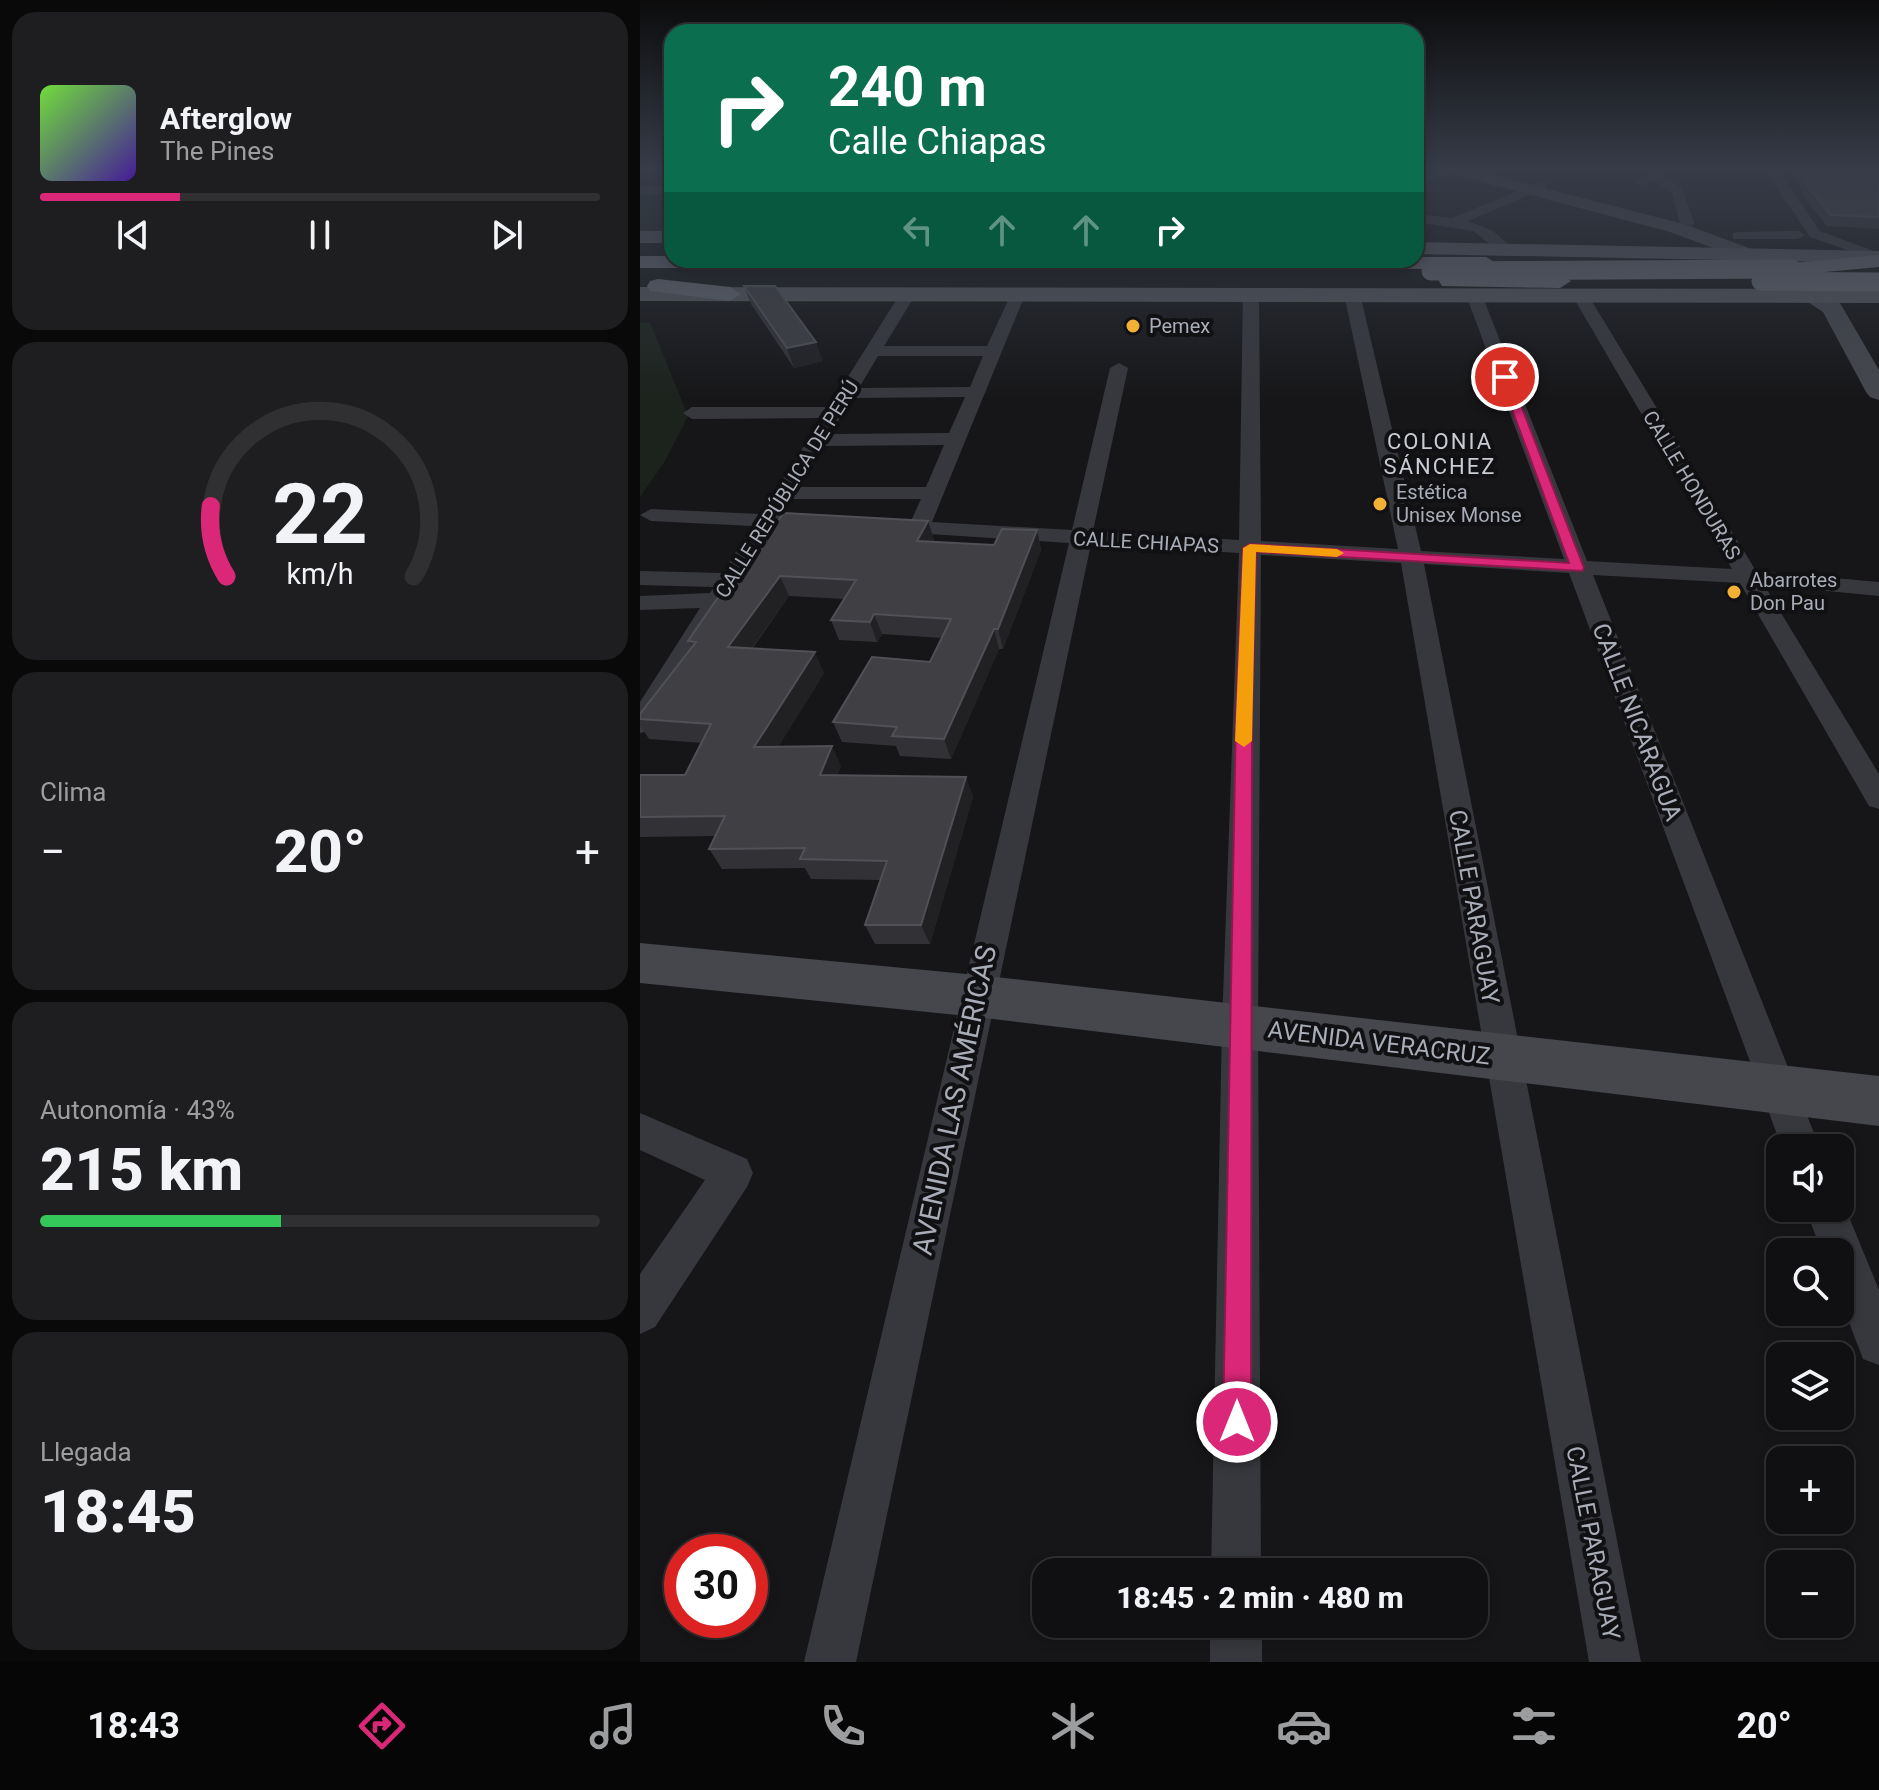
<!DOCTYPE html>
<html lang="es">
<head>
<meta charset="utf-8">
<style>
	body { margin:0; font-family:Roboto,sans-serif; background:#1e1e20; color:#f1f3f6; height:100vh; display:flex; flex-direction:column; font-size:30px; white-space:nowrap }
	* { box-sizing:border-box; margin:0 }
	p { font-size:26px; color:#9c9d9f }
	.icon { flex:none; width:44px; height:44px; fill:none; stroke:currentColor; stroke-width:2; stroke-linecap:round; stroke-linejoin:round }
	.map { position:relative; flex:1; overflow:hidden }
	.panel { display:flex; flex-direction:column; gap:12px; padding:12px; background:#09090a; width:640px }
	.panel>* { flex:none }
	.hud { position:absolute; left:24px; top:24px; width:760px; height:244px; border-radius:24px; box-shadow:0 4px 12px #0003,0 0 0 2px #303032; background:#0b6e4f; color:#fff; overflow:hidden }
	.fabs { position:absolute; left:1126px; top:1134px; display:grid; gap:16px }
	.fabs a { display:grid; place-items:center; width:88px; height:88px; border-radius:16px; background:#101012; box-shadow:0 4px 12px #0003,0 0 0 2px #303032; font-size:40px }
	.speed { position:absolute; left:24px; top:1534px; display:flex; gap:16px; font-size:40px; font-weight:700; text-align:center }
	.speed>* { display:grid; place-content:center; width:104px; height:104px; border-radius:50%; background:#101012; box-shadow:0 4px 12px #0003,0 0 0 2px #303032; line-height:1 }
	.speed .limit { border:12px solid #d22; background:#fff; color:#111 }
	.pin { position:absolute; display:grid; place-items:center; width:68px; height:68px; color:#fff; margin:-34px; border:4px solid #fff; border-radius:50%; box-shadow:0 2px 8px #0007 }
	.me { position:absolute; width:88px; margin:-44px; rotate:0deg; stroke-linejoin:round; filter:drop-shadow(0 0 6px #0008) }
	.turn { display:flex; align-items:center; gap:28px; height:168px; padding:0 32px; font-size:36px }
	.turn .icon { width:104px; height:104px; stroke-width:2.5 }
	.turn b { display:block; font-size:56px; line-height:68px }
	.lanes { display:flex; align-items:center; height:76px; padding:0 32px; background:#0003; justify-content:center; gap:40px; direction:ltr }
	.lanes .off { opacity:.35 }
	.big { font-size:60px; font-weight:800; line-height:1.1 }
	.panel .widget { flex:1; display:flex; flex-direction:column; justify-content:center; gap:12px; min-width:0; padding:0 28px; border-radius:24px; background:#1e1e20 }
	.panel .dial { align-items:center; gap:0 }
	.dial svg { height:208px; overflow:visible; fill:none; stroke:#303032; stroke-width:7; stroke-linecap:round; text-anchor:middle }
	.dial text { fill:#f1f3f6; stroke:none }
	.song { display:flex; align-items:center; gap:24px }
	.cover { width:96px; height:96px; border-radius:12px; background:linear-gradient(135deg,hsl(100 70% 55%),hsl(260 70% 35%)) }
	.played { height:8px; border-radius:4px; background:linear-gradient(90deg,#db2777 25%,#303032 25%) }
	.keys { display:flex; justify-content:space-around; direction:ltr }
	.heat { display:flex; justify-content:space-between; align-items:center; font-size:44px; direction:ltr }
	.charge { height:12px; border-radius:6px; background:linear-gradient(90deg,#34c759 43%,#303032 0) }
	.trip { position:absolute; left:392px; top:1558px; width:456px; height:80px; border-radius:24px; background:#101012; box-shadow:0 4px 12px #0003,0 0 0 2px #303032; font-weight:800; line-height:80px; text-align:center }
	.tabs { display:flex; height:128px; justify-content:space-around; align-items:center; background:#060607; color:#9c9d9f }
	.tabs .icon { width:56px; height:56px }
	.tabs .on { color:#db2777 }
	.tabs b { font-size:36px; color:#f1f3f6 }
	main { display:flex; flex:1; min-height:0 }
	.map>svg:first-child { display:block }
	.green { fill:#1c231d }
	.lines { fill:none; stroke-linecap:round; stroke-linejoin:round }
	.street { fill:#37383d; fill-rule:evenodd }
	.secondary { fill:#45474d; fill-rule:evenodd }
	.primary { fill:#53555c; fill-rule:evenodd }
	.highway { fill:#63666e; fill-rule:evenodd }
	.highway-bridge { stroke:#63666e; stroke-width:19 }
	.wall { fill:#323236 }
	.shaded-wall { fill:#212124 }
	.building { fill:#3f3f44; stroke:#4f5156; stroke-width:2 }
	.route { fill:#db2777; stroke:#8e194d; stroke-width:2 }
	.slow { fill:#f59e0b }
	.poi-dot { fill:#f2b134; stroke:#111113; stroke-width:3 }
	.labels { text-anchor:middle; stroke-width:8; stroke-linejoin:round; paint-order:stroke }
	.far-poi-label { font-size:20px; fill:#a8adb8; stroke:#111113; text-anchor:start }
	.far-street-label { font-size:20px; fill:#a8adb8; stroke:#111113 }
	.far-neighbourhood-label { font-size:22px; letter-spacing:2px; fill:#c9ccd4; stroke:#111113 }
	.street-label { font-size:24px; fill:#a8adb8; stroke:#111113 }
	.near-street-label { font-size:28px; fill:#a8adb8; stroke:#111113 }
</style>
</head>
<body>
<main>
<section class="panel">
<div class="widget">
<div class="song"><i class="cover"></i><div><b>Afterglow</b><p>The Pines</p></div></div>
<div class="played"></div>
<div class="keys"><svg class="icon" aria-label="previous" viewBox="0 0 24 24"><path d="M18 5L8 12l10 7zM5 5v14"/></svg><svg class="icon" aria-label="pause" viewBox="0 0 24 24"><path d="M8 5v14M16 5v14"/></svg><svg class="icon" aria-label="next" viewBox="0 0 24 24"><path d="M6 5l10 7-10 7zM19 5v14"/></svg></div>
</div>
<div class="widget dial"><svg viewBox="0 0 100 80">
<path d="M14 69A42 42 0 1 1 86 69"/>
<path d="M14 69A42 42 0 0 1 8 42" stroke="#db2777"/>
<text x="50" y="56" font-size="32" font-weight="700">22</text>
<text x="50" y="72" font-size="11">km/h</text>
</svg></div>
<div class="widget"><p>Clima</p>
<div class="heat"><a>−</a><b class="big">20°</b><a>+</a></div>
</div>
<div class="widget"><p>Autonomía · 43%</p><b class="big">215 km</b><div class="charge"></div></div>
<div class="widget"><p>Llegada</p><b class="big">18:45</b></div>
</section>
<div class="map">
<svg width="1239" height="1662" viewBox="0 0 1239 1662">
	<rect width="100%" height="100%" fill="#161618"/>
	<g class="green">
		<path d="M 0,193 L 32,193 L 32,233 L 0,232 Z"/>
		<path d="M 10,322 L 48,416 L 25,461 L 0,497 L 0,323 Z"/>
	</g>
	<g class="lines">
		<g class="street">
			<path d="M 806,168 L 819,169 L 776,188 L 776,180 Z"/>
			<path d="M 1124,168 L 1136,168 L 1180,231 L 1239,253 L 1239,261 L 1170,237 Z"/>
			<path d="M 1015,171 L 1042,188 L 1054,223 L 1052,226 L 1040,223 L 1032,193 L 1014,180 L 1002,186 L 996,182 Z"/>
			<path d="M 902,181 L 906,182 L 906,188 L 828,221 L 853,231 L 874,249 L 874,255 L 864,255 L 833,231 L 776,222 L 776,214 L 812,218 Z"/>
			<rect x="0" y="186" width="32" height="8"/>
			<path d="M 1098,232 L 1158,231 L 1165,235 L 1158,239 L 1093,239 L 1093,233 Z"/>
			<path d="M 268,289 L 276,294 L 244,346 L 347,346 L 372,292 L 382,292 L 385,295 L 292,522 L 432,530 L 470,368 L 479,363 L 488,368 L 453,531 L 599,540 L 603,294 L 611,289 L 619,294 L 621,541 L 758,549 L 704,294 L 712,289 L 720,294 L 781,551 L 924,559 L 826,295 L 834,290 L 842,295 L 947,561 L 1092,569 L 932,295 L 940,290 L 948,295 L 1116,571 L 1239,582 L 1239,596 L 1124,585 L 1239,774 L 1239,809 L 1229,806 L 1100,583 L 953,575 L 1180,1148 L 1142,1148 L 929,573 L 784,564 L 1001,1662 L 949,1662 L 761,563 L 621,555 L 618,1025 L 621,1572 L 571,1572 L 582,1025 L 599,553 L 451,544 L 216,1662 L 164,1662 L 429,543 L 243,531 L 240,526 L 243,521 L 271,521 L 281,499 L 151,499 L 141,515 L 179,517 L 190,523 L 179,529 L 133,527 L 10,731 L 0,733 L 0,702 L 60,608 L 0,610 L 0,596 L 70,593 L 74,587 L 0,585 L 0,571 L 83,573 L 112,526 L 11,521 L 0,515 L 11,509 L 120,514 L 182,418 L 52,419 L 43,413 L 52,407 L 189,407 L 260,294 ZM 238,356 L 343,356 L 330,387 L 219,388 ZM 325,397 L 309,433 L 190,434 L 212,398 ZM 304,445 L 286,487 L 158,487 L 183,446 Z"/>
			<path d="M 0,1113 L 107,1159 L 113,1173 L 107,1187 L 15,1327 L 0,1334 L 0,1274 L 65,1180 L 0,1150 Z"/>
			<path d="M 1200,1195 L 1239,1290 L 1239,1365 L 1223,1359 L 1200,1299 L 1200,1252 L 1182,1252 L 1165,1208 L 1200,1208 Z"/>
			<rect x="570" y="1624" width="52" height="38"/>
		</g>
		<g class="secondary">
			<path d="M 799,168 L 826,168 L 1044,224 L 1117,251 L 1200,303 L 1239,370 L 1239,400 L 1230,397 L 1226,392 L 1183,312 L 1103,259 L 1030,232 L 801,171 Z"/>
			<path d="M 0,943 L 337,975 L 1239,1076 L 1239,1126 L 337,1017 L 0,983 Z"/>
		</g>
		<g class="primary">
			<rect x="0" y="231" width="32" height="12"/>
			<path d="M 776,242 L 1239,251 L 1239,263 L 776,254 Z"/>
			<path d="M 0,287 L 1239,289 L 1239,303 L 0,301 Z"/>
		</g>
		<g class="highway">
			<path d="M 1239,255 L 1239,267 L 1152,275 L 1141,269 L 1152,263 Z"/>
			<path d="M 0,256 L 32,256 L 32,260 L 776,260 L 776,257 L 846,257 L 856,263 L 846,269 L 0,268 Z"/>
			<path d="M 810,274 L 920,274 L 931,281 L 920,288 L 802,286 L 799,281 L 802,276 Z"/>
			<path d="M 18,279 L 90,287 L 101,294 L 90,301 L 10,291 L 7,286 L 10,281 Z"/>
		</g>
		<g class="highway-bridge">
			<path d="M 791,271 L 1152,269"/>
			<path d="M 1121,281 L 1239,282"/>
		</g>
	</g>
	<g class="wall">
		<path d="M 1148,168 L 1239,168 L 1239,229 L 1187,226 L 1162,195 L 1161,187 Z"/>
		<path d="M 104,286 L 183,361 L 154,368 L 111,304 Z"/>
		<path d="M 144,513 L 288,521 L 294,540 L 293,542 L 354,545 L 397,530 L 401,550 L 363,649 L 359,649 L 311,759 L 260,756 L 256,746 L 202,742 L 193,722 L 290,662 L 302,638 L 242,634 L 237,642 L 199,640 L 191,620 L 204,599 L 149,596 L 112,649 L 184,673 L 138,747 L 201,766 L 197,776 L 326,777 L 333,797 L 290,944 L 235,944 L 225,925 L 241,880 L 171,879 L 165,868 L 82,869 L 69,849 L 75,836 L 0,837 L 0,775 L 45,775 L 62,743 L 9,739 L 0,725 L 0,714 L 52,647 L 48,641 Z"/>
	</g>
	<g class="shaded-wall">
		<path d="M 176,342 L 183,361 L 154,368 L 147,348 Z"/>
		<path d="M 288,521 L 294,540 L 283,561 L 277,541 Z"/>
		<path d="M 397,530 L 401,550 L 363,649 L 358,629 Z"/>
		<path d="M 140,576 L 149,596 L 98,667 L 88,647 Z"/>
		<path d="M 234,614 L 242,634 L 237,642 L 230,622 Z"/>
		<path d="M 354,629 L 359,649 L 311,759 L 304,739 Z"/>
		<path d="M 175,652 L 184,673 L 126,767 L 114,747 Z"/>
		<path d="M 192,746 L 201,766 L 190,796 L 180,775 Z"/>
		<path d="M 326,777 L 333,797 L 290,944 L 281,925 Z"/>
	</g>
	<g class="building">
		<path d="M 1160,168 L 1239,168 L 1239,217 L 1191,215 L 1166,184 L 1165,176 Z"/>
		<path d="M 104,286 L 135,286 L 176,342 L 147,348 Z"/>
		<path d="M 144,513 L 288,521 L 277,541 L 354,545 L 362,529 L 397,530 L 358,629 L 354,629 L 304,739 L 252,736 L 257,727 L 193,722 L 232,657 L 290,662 L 311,619 L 234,614 L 230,622 L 191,620 L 216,580 L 140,576 L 88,647 L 175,652 L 114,747 L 192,746 L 180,775 L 326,777 L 281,925 L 225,925 L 247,861 L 160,859 L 165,848 L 69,849 L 85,816 L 0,817 L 0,775 L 45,775 L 71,724 L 0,719 L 0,714 L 56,642 L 48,641 L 74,603 Z"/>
	</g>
	<linearGradient id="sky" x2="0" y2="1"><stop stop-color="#0c0c0d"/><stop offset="0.42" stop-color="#363c48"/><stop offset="1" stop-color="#363c48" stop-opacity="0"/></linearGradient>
	<rect width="1239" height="401" fill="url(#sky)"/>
	<path class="route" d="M 865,373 L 870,377 L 944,568 L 942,571 L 616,552 L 612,715 L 611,1422 L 607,1432 L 597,1436 L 587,1432 L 583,1422 L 596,715 L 603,548 L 610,544 L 929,563 L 860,377 Z"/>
	<path class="slow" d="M 610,544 L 697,549 L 704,553 L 697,557 L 616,552 L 612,741 L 604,747 L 595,741 L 603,548 Z"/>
	<g class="poi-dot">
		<circle cx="493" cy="326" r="8"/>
		<circle cx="740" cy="504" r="8"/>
		<circle cx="1094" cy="592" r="8"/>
	</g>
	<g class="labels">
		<g class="far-poi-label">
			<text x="509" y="333">Pemex</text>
			<text x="756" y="499">Estética<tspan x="756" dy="23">Unisex Monse</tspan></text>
			<text x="1110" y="587">Abarrotes<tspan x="1110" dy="23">Don Pau</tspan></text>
		</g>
		<g class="far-street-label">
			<text transform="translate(1052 485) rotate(59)" y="7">CALLE HONDURAS</text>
			<text transform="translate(147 489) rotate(-58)" y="7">CALLE REPÚBLICA DE PERÚ</text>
			<text transform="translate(506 542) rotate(3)" y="7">CALLE CHIAPAS</text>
		</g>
		<g class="far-neighbourhood-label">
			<text x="800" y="449">COLONIA<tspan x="800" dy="25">SÁNCHEZ</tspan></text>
		</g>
		<g class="street-label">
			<text transform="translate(997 722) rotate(69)" y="8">CALLE NICARAGUA</text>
			<text transform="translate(834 907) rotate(80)" y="8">CALLE PARAGUAY</text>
			<text transform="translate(739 1043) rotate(7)" y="8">AVENIDA VERACRUZ</text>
			<text transform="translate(953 1543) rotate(79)" y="8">CALLE PARAGUAY</text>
		</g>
		<g class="near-street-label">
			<text transform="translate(314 1100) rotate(-78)" y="10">AVENIDA LAS AMÉRICAS</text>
		</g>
	</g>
</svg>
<div class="fabs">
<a><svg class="icon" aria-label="sound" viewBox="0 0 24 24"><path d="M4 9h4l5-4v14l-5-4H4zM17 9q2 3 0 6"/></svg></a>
<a><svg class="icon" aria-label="search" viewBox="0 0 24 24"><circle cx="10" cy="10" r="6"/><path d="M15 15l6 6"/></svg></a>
<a><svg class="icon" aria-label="layers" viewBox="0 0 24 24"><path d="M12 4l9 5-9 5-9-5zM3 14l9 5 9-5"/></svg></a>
<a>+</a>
<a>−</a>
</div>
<div class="speed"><div class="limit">30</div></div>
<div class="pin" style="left:865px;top:377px;background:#d93025"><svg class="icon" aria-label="arrive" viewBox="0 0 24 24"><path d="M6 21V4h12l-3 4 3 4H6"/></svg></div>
<svg class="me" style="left:597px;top:1422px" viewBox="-20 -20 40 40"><circle r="17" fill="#db2777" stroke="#fff" stroke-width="3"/><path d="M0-11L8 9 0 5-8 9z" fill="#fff"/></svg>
<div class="trip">18:45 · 2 min · 480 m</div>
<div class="hud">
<div class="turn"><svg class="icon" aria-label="right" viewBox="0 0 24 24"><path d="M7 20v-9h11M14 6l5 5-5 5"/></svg><div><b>240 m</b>Calle Chiapas</div></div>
<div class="lanes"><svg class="icon off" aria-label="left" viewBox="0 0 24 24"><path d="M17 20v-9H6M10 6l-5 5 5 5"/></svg><svg class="icon off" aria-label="ahead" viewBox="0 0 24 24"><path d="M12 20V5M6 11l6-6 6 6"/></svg><svg class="icon off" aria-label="ahead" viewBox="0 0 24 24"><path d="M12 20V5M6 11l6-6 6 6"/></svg><svg class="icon" aria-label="right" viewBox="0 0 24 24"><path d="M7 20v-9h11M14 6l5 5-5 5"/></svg></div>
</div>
</div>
</main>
<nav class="tabs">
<b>18:43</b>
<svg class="icon on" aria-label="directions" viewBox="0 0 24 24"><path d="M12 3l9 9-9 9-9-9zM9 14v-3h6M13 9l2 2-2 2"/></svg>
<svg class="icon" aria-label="music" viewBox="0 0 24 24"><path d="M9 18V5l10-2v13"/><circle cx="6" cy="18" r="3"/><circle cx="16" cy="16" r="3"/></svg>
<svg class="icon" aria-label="phone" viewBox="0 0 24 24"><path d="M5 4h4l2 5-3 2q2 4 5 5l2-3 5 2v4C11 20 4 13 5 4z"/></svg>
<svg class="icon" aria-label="climate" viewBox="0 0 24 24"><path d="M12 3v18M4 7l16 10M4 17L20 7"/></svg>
<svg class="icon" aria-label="car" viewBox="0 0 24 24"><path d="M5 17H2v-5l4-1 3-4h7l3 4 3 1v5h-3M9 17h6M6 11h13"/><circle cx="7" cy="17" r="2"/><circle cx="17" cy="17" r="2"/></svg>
<svg class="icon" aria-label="filters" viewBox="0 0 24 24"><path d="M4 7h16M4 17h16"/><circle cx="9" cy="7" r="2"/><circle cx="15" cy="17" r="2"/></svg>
<b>20°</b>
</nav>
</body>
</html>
